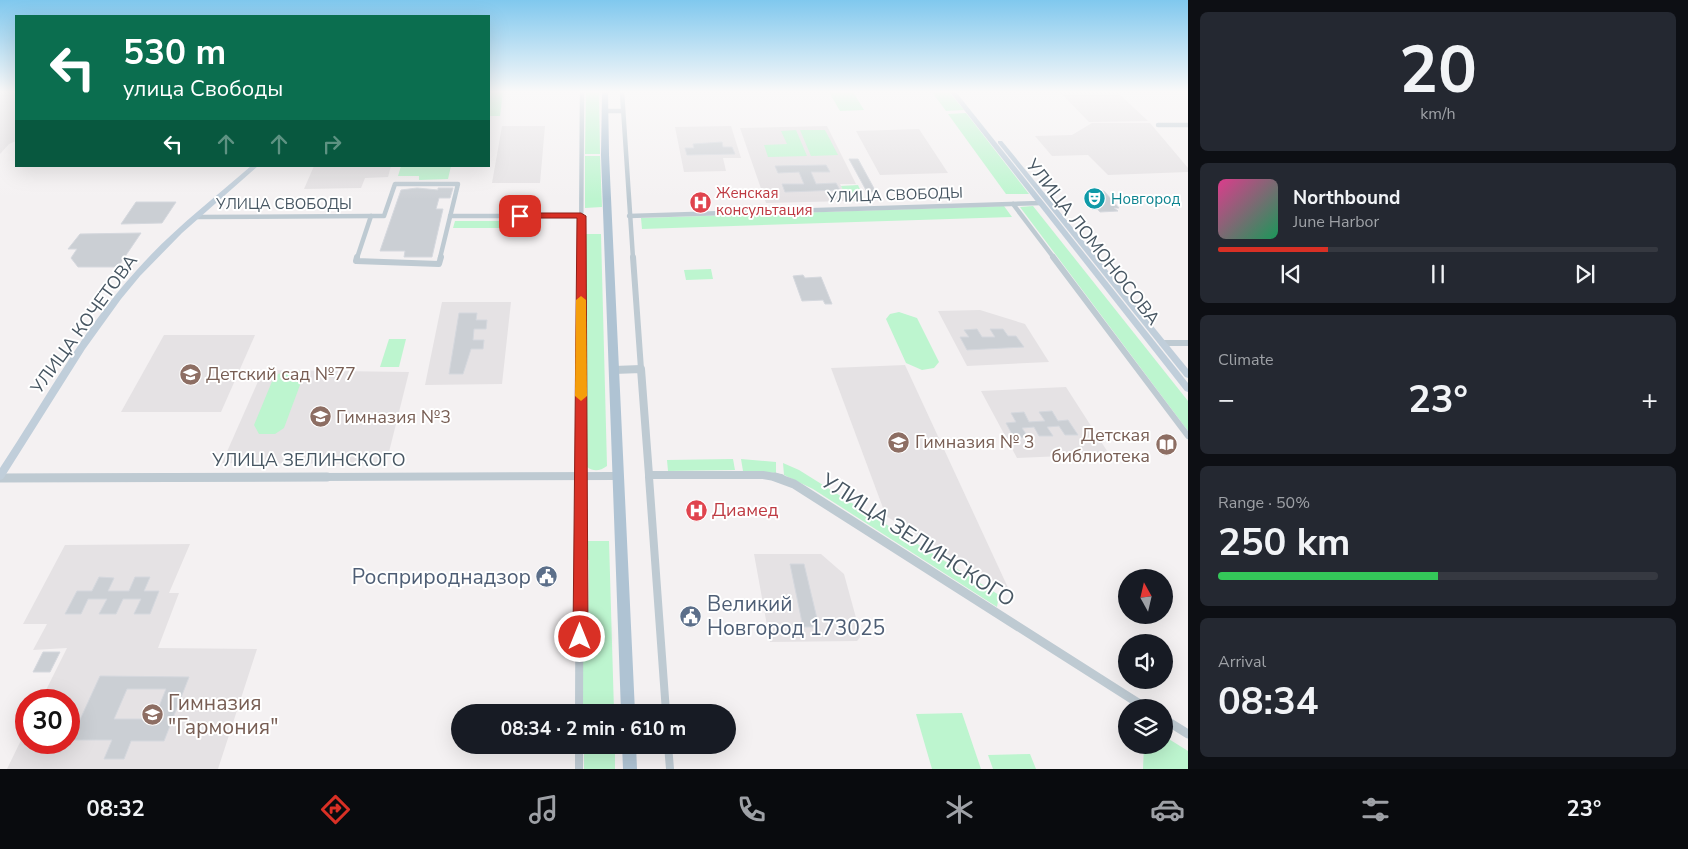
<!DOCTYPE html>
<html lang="en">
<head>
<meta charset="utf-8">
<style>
	body { margin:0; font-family:"Nunito Sans",sans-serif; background:#242831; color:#f1f3f6; height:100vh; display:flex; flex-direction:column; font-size:19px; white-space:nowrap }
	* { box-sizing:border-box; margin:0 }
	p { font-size:16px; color:#9ea1a6 }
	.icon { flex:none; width:28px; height:28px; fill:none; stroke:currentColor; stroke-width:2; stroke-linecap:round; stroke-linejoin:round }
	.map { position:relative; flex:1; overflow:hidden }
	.sheet { display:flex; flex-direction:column; gap:12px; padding:12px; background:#0d0f14; width:500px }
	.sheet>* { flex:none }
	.banner { position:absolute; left:15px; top:15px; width:475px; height:152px; border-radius:0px; box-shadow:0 5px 20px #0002; background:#0b6e4f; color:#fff; overflow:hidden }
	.needle { width:32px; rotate:352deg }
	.buttons { position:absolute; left:1118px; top:569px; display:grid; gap:10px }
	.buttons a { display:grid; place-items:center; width:55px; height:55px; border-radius:50%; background:#171b24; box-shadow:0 5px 20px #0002; font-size:25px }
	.speed { position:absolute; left:15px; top:689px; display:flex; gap:10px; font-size:25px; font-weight:700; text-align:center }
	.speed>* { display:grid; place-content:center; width:65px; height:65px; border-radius:50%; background:#171b24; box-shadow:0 5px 20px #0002; line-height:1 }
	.speed .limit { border:8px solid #d22; background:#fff; color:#111 }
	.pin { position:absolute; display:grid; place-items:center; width:42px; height:42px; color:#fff; margin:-21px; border-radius:10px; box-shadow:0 2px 8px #0006 }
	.me { position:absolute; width:55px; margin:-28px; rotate:0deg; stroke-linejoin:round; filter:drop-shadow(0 0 4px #0008) }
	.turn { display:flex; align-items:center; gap:18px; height:105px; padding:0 25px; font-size:22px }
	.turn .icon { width:65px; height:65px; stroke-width:2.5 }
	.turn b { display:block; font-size:35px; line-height:42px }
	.lanes { display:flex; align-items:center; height:48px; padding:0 25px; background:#0003; justify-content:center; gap:25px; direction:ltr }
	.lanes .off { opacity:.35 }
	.big { font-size:38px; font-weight:700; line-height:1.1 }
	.sheet .card { flex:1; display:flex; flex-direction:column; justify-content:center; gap:8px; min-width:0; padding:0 18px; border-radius:8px; background:#242831 }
	.sheet .dial { align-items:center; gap:0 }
	.dial b { font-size:65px; line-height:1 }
	.song { display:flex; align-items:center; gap:15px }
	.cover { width:60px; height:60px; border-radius:8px; background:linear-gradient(135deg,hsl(330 70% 55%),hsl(150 70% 35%)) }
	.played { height:5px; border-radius:2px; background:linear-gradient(90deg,#d93025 25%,#363941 25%) }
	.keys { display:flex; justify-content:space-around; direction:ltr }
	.heat { display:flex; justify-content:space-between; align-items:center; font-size:28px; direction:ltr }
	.charge { height:8px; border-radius:4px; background:linear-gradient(90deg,#34c759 50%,#363941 0) }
	.trip { position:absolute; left:451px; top:704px; width:285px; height:50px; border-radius:25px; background:#171b24; box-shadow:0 5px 20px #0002; font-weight:700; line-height:50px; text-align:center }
	.tabs { display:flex; height:80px; justify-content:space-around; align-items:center; background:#090b0e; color:#9ea1a6 }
	.tabs .icon { width:35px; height:35px }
	.tabs .current { color:#d93025 }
	.tabs b { font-size:22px; color:#f1f3f6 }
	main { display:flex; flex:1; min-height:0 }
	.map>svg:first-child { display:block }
	.education { fill:#e5e2e4 }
	.green { fill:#bdf5cf }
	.building { fill:#cbcfd4; stroke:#d5d8de; fill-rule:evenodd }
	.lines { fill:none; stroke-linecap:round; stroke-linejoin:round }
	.minor-far2 { stroke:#becad2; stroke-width:4.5 }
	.minor-far1 { stroke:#becad2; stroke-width:6 }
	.minor { stroke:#becad2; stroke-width:8 }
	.tertiary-far1 { stroke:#becad2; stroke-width:8 }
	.tertiary { stroke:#becad2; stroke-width:9 }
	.secondary { fill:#c0ceda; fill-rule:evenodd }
	.primary { fill:#afc3d3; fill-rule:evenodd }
	.route { fill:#d93025; stroke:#8d1f18 }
	.slow { fill:#f59e0b }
	.labels { text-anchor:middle; stroke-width:4; stroke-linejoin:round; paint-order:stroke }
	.far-health-label { font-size:15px; fill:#be3a42; stroke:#fff; text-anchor:start }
	.far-street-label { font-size:15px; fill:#475662; stroke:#fff }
	.far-culture-label { font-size:15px; fill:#0d838f; stroke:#fff; text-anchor:start }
	.street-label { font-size:18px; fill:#475662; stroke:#fff }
	.education-label { font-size:18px; fill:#785e54; stroke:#fff; text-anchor:start }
	.health-label { font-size:18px; fill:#be3a42; stroke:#fff; text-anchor:start }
	.near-street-label { font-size:21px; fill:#475662; stroke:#fff }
	.near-service-label { font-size:21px; fill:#4e5e75; stroke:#fff; text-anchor:end }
	.near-education-label { font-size:21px; fill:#785e54; stroke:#fff; text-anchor:start }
</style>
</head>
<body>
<main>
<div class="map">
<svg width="1188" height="769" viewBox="0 0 1188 769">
	<rect width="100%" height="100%" fill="#f4f1f2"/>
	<g class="education">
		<path d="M 0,92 L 16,92 L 16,141 L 9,144 L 0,154 Z"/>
		<path d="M 1060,92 L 1117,92 L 1148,121 L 1089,122 Z"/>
		<path d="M 1092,123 L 1150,123 L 1188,168 L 1188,172 L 1108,175 L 1088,155 L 1052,156 L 1035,136 L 1072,135 Z"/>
		<path d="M 502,126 L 545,126 L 540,183 L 492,183 Z"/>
		<path d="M 731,126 L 741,158 L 723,158 L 726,171 L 684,172 L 675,127 Z"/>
		<path d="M 827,126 L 856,184 L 840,184 L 848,201 L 766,203 L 740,128 Z"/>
		<path d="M 919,129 L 948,173 L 880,175 L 856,131 Z"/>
		<path d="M 314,166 L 391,166 L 388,177 L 365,178 L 361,188 L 304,189 Z"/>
		<path d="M 442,302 L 511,302 L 502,384 L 425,385 Z"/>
		<path d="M 980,310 L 1025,324 L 1049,362 L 967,366 L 938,311 Z"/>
		<path d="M 164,335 L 255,335 L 221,412 L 121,412 Z"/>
		<path d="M 905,365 L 1010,592 L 886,516 L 831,368 Z"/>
		<path d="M 263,370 L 409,372 L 386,464 L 222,463 Z"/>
		<path d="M 1066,387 L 1109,454 L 1017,458 L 981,391 Z"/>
		<path d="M 190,544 L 169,593 L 179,593 L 158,648 L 257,649 L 218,769 L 7,769 L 26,730 L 26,742 L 69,742 L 69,700 L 41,700 L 67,648 L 33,650 L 47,624 L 23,624 L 65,545 Z"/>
		<path d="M 754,554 L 821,554 L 844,574 L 861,636 L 857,641 L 770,642 Z"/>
	</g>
	<g class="green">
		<path d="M 489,92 L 503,92 L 500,116 L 489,116 Z"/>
		<path d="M 586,92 L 599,92 L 600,154 L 585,154 Z"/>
		<path d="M 829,92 L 853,92 L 864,110 L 840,111 Z"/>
		<path d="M 932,92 L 949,92 L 964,110 L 946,111 Z"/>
		<path d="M 966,113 L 1029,194 L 1006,194 L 948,114 Z"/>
		<path d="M 796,130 L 807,156 L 768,157 L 764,145 L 787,144 L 781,131 Z"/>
		<path d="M 800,130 L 825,130 L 838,155 L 811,156 Z"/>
		<path d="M 585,156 L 600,156 L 602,207 L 585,208 Z"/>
		<path d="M 401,166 L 451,166 L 448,179 L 419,180 L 419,176 L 398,176 Z"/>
		<path d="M 858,185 L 865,200 L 848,201 L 841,186 Z"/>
		<path d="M 1004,206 L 1012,217 L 642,229 L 641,218 Z"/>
		<path d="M 1033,206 L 1188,401 L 1188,431 L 1020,207 Z"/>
		<path d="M 455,221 L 504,221 L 503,228 L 453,228 Z"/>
		<path d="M 586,234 L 601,234 L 607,466 C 600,471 594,472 587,467 Z"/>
		<path d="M 711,269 L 713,279 L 686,280 L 684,270 Z"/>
		<path d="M 899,312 L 917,318 L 939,362 L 934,368 L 922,370 L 906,363 L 886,319 L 890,314 Z"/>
		<path d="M 389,339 L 406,339 L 399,367 L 380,367 Z"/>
		<path d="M 289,370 L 299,371 L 303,377 L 284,428 L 275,434 L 259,434 L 254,425 L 273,379 L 278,374 Z"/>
		<path d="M 733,459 L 735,470 L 668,471 L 667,460 Z"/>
		<path d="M 741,459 L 776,462 L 776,473 L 743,471 Z"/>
		<path d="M 783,463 L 799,470 L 999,595 L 997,607 L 813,489 L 784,475 Z"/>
		<path d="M 584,541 L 609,541 L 614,711 L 582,712 L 582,659 L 588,658 L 589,560 L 583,559 Z"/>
		<path d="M 962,713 L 981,769 L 932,769 L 916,714 Z"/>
		<path d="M 1164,736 L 1188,751 L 1188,769 L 1143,769 L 1144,745 L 1164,745 Z"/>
		<rect x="584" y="745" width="31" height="24"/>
		<path d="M 1030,754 L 1036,769 L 993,769 L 988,755 Z"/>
	</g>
	<g class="building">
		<path d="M 722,142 L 723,147 L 732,147 L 735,154 L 687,155 L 685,148 L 694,148 L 693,144 Z"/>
		<path d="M 849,159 L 858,159 L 876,192 L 867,192 Z"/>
		<path d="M 826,165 L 830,172 L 811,172 L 816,184 L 836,183 L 840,190 L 785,192 L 782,184 L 804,184 L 799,172 L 778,173 L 775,166 Z"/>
		<path d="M 417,188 L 438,190 L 438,188 L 453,188 L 450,198 L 439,198 L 436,209 L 443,209 L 432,257 L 404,257 L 405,251 L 380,251 L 401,190 Z"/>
		<path d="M 1104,191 L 1119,208 L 1114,208 L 1118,211 L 1100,212 L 1084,194 Z"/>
		<path d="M 136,202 L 176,202 L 162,223 L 121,224 Z"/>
		<path d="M 141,233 L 118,267 L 78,267 L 71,258 L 77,249 L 68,249 L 80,234 Z"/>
		<path d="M 803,275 L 805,278 L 821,277 L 832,304 L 825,304 L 823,300 L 802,301 L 793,276 Z"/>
		<path d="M 459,313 L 477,313 L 476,320 L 487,320 L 486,329 L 474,329 L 473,340 L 484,340 L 483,349 L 471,349 L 463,374 L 449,374 Z"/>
		<path d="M 977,329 L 982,337 L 995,337 L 990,329 L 1003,329 L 1008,336 L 1016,336 L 1024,347 L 967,350 L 960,337 L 969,337 L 964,330 Z"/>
		<path d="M 1052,411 L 1058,421 L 1068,420 L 1078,435 L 1065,435 L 1059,426 L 1047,427 L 1053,436 L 1039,436 L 1034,427 L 1022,428 L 1028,437 L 1014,438 L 1006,423 L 1016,422 L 1011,413 L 1024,412 L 1029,422 L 1045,421 L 1039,412 Z"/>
		<path d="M 790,564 L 804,564 L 819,627 L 803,627 Z"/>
		<path d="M 99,577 L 114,578 L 108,591 L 129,591 L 135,577 L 150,577 L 144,591 L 159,591 L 150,614 L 134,614 L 141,599 L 123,599 L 116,614 L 99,614 L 107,599 L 88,599 L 81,614 L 65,614 L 77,591 L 92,591 Z"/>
		<path d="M 43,652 L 60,652 L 50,672 L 33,672 Z"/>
		<path d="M 100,676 L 189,677 L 164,741 L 131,741 L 124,759 L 104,759 L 112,740 L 69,740 L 69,724 L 78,724 ZM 127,689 L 166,689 L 154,719 L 114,719 Z"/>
		<path d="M 40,742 L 66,742 L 61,752 L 35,752 Z"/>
	</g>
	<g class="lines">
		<g class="minor-far2">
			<path d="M 622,92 L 633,258"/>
			<path d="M 604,111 L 623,111"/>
			<path d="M 1158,125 L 1188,125"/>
			<path d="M 1013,204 L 1054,258"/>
			<path d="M 371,216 L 384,216 L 395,184 L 458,184 L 440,258"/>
			<path d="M 450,216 L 581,216"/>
			<path d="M 629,216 L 1041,203"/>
			<path d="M 196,217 L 371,216"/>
			<path d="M 357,258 L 371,216"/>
			<path d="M 581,258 L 582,92"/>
		</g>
		<g class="minor-far1">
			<path d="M 357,257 L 356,261 L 439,264 L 441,257"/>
			<path d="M 633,257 L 641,369"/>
			<path d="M 1053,257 L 1188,436"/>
			<path d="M 1162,343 L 1188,343"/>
			<path d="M 649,475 L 649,478"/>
			<path d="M 580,478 L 581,257"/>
		</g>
		<g class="minor">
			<path d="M 649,477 L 666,712"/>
			<path d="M 579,712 L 580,477"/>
			<path d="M 579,745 L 579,769"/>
			<path d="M 668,745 L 670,769"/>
		</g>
		<g class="tertiary-far1">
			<path d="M 614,370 L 641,369 L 649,475 L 763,475 L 781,478"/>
			<path d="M 0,478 L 618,476"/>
		</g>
		<g class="tertiary">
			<path d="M 775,477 L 794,484 L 1146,708"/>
			<path d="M 0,478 L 327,477"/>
			<path d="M 1164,719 L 1188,734"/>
		</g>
		<g class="secondary">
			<path d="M 950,92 L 956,92 L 1188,383 L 1188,392 L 1185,391 Z"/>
			<path d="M 998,141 L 1002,141 L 1188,369 L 1188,378 L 1185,377 L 998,143 Z"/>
			<path d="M 251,166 L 258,166 L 182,233 L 140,276 L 121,299 L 85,349 L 3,479 L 0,480 L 0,468 C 44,402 82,330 136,271 C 170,232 212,200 251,166 Z"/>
		</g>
		<g class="primary">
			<path d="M 602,92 L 608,92 L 609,155 L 635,712 L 621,712 L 601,155 Z"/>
			<path d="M 622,745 L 636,745 L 637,769 L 623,769 Z"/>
		</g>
	</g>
	<linearGradient id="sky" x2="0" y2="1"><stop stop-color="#80c8ee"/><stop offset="0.46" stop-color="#faf9f9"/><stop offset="1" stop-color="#faf9f9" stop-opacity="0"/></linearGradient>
	<rect width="1188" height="199" fill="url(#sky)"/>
	<path class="route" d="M 520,213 L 581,213 L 586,216 L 588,637 L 586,642 L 580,645 L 575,642 L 573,637 L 577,218 L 517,218 L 517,214 Z"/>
	<path class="slow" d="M 581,296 L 586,300 L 587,396 L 581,401 L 575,396 L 576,300 Z"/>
	<defs>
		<symbol id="theatre-disc" viewBox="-11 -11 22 22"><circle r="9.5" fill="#0f9aa8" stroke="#fff"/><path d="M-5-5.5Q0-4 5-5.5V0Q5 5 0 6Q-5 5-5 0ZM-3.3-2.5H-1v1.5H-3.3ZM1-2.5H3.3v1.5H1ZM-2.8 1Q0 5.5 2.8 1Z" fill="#fff"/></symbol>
		<symbol id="hospital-disc" viewBox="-11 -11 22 22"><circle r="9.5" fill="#e0444e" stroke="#fff"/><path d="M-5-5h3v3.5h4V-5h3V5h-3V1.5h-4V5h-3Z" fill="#fff"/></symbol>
		<symbol id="school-disc" viewBox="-11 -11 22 22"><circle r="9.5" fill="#8d6e63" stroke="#fff"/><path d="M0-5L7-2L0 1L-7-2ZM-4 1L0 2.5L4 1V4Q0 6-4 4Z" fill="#fff"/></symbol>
		<symbol id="library-disc" viewBox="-11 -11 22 22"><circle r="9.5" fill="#8d6e63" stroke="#fff"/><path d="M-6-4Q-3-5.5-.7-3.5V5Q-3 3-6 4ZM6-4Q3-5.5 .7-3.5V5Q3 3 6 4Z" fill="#fff"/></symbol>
		<symbol id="civic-disc" viewBox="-11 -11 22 22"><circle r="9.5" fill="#5c6f8a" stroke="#fff"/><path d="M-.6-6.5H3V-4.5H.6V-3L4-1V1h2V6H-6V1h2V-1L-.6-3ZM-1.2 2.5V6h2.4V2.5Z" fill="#fff"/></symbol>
	</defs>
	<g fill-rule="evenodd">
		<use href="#theatre-disc" x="1082" y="186" width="25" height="25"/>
		<use href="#hospital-disc" x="688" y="190" width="25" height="25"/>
		<use href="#school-disc" x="178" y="362" width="25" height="25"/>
		<use href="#school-disc" x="308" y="404" width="25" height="25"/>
		<use href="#school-disc" x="886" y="430" width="25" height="25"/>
		<use href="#library-disc" x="1154" y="432" width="25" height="25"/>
		<use href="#hospital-disc" x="684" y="498" width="25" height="25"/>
		<use href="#civic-disc" x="534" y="564" width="25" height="25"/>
		<use href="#civic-disc" x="678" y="604" width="25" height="25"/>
		<use href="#school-disc" x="140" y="702" width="25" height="25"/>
	</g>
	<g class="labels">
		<g class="far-health-label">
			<text x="716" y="198">Женская<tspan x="716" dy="17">консультация</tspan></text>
		</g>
		<g class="far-street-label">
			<text transform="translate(895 195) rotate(-2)" y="5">УЛИЦА СВОБОДЫ</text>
			<text x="284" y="209">УЛИЦА СВОБОДЫ</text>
		</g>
		<g class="far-culture-label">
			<text x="1111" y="204">Новгород</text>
		</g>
		<g class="street-label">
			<text transform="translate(1093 242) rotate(52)" y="6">УЛИЦА ЛОМОНОСОВА</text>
			<text transform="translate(84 324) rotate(-54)" y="6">УЛИЦА КОЧЕТОВА</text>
			<text x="309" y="466">УЛИЦА ЗЕЛИНСКОГО</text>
		</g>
		<g class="education-label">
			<text x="206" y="380">Детский сад №77</text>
			<text x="336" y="423">Гимназия №3</text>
			<text x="1150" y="441" text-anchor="end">Детская<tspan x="1150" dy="21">библиотека</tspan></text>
			<text x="915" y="448">Гимназия № 3</text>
		</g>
		<g class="health-label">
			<text x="712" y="516">Диамед</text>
		</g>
		<g class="near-street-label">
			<text transform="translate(918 540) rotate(33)" y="7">УЛИЦА ЗЕЛИНСКОГО</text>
		</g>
		<g class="near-service-label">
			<text x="531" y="584">Росприроднадзор</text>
			<text x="707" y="611" text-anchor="start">Великий<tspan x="707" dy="24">Новгород 173025</tspan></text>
		</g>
		<g class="near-education-label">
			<text x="168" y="710">Гимназия<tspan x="168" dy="24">"Гармония"</tspan></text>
		</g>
	</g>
</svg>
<div class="buttons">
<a><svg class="needle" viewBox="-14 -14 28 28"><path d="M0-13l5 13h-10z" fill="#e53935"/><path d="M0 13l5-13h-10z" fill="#9ea1a6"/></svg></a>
<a><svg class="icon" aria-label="sound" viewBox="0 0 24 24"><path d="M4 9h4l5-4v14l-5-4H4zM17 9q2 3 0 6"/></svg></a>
<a><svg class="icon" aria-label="layers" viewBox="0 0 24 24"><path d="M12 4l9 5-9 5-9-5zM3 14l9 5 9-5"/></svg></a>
</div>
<div class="speed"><div class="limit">30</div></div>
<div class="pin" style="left:520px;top:216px;background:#d93025"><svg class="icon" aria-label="arrive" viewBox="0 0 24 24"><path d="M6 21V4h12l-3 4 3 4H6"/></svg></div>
<svg class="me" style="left:580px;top:637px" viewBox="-20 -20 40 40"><circle r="17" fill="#d93025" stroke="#fff" stroke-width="3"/><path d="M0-11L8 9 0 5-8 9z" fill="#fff"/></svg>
<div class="trip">08:34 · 2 min · 610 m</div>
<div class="banner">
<div class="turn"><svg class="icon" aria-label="left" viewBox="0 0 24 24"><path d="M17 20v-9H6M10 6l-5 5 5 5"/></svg><div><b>530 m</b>улица Свободы</div></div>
<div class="lanes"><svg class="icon" aria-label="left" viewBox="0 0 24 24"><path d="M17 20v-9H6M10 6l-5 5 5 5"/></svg><svg class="icon off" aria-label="ahead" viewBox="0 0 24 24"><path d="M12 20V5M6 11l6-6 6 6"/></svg><svg class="icon off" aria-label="ahead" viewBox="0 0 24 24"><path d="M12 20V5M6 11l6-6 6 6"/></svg><svg class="icon off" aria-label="right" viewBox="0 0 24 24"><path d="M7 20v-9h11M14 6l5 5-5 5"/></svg></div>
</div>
</div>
<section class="sheet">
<div class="card dial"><b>20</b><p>km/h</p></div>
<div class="card">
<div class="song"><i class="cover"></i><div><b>Northbound</b><p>June Harbor</p></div></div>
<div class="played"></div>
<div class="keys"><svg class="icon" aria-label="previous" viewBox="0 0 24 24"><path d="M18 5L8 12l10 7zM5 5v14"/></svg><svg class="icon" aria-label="pause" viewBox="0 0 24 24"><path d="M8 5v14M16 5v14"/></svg><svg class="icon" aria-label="next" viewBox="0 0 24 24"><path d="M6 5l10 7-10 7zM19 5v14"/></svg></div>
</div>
<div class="card"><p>Climate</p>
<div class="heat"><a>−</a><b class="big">23°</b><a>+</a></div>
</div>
<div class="card"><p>Range · 50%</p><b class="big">250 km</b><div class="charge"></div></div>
<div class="card"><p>Arrival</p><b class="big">08:34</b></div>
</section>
</main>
<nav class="tabs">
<b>08:32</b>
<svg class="icon current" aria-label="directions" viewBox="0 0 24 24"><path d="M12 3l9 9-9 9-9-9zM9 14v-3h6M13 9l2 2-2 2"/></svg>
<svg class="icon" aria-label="music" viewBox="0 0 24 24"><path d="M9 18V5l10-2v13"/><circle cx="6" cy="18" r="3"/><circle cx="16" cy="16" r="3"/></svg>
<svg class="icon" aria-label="phone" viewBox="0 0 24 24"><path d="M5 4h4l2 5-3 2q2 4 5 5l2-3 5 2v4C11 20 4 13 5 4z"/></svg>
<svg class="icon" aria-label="climate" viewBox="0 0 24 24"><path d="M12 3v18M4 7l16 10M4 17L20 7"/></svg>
<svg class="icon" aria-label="car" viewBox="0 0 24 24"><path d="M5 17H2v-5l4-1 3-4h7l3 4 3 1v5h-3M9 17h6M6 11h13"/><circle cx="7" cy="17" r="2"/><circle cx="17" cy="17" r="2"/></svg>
<svg class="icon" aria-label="filters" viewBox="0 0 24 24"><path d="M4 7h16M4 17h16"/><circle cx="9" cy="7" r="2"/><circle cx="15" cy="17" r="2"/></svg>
<b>23°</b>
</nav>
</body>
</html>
